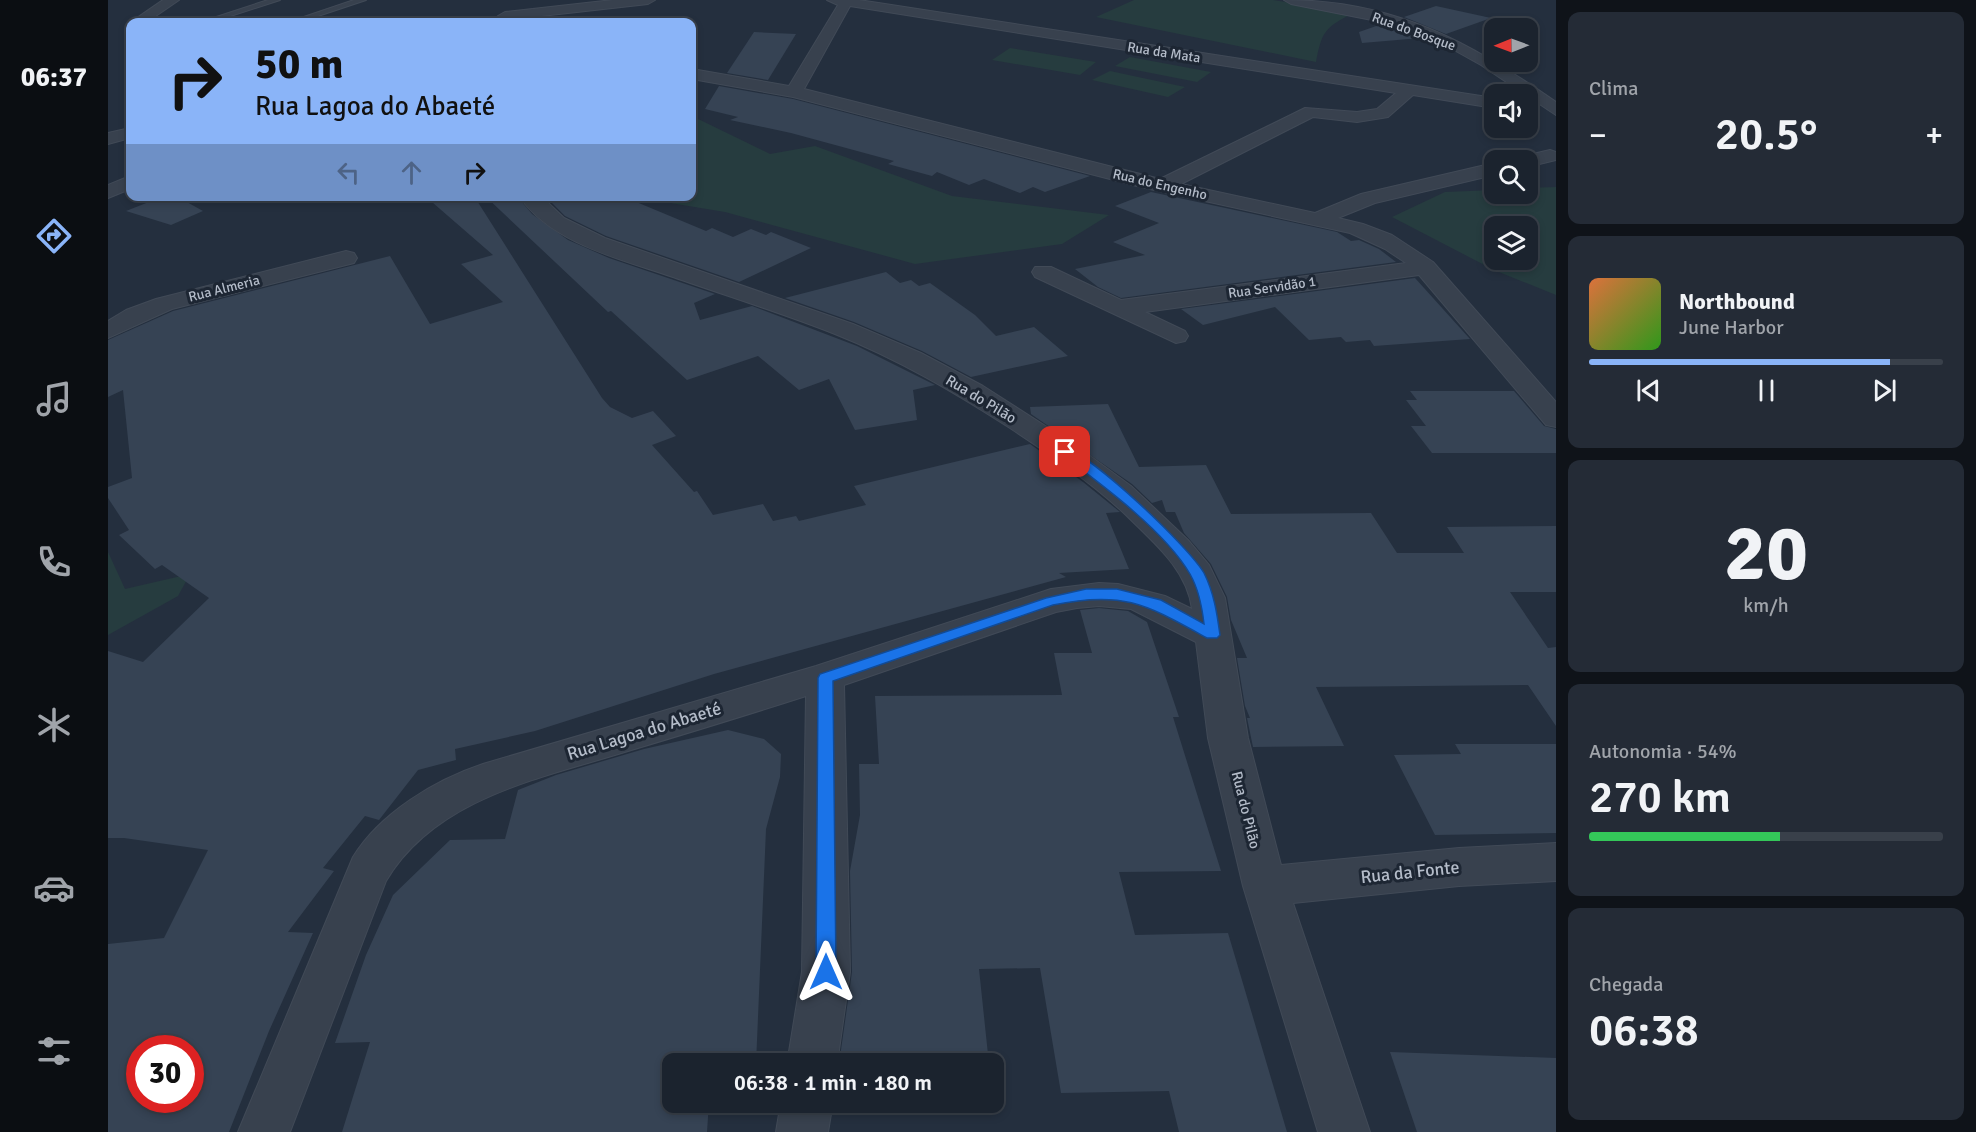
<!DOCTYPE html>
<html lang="pt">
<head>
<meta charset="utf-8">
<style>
	body { margin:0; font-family:Signika,sans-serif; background:#242b36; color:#f1f3f6; height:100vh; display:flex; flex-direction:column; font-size:22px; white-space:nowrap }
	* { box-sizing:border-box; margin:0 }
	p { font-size:20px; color:#a0a4aa }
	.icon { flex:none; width:33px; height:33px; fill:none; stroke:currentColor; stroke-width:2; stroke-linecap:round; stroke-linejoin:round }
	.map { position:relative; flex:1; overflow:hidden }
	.details { display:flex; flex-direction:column; gap:12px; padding:12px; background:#0f1319; width:420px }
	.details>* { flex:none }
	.top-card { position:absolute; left:18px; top:18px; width:570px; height:183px; border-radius:12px; box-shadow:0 3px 9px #0003,0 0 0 2px #39404a; background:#8ab4f8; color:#111; overflow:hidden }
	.needle { width:39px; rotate:269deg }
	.fabs { position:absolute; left:1376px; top:18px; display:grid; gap:12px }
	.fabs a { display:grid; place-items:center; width:54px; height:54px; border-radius:12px; background:#1b232e; box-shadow:0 3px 9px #0003,0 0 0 2px #39404a; font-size:30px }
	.speed { position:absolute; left:18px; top:1035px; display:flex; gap:12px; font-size:30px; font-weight:700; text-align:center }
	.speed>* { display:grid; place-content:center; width:78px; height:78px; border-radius:50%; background:#1b232e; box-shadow:0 3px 9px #0003,0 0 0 2px #39404a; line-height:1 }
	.speed .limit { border:9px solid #d22; background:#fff; color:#111 }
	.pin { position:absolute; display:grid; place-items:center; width:51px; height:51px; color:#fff; margin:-26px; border-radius:12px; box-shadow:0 3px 9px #0006 }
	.me { position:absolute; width:66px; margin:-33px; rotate:0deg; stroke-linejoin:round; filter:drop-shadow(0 0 4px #0008) }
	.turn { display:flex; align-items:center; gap:21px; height:126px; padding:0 30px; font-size:27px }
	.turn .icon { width:78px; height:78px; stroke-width:2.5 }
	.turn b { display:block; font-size:42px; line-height:51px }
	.lanes { display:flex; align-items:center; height:57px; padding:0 30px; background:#0003; justify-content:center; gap:30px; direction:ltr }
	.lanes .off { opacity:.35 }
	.big { font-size:45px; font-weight:600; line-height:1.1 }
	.details .tile { flex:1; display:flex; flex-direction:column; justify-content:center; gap:9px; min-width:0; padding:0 21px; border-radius:12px; background:#242b36 }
	.details .dial { align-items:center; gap:0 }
	.dial b { font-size:78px; line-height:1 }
	.song { display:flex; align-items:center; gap:18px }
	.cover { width:72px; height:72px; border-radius:9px; background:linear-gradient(135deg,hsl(20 70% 55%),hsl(110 70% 35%)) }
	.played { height:6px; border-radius:3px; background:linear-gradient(90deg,#8ab4f8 85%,#39404a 85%) }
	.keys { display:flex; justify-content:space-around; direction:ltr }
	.heat { display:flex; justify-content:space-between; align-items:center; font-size:33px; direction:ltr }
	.charge { height:9px; border-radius:4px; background:linear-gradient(90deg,#34c759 54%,#39404a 0) }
	.trip { position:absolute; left:554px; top:1053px; width:342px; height:60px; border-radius:12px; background:#1b232e; box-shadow:0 3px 9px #0003,0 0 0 2px #39404a; font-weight:600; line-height:60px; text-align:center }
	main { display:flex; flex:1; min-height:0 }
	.menu { display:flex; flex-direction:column; width:108px; justify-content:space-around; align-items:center; background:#0b0e12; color:#a0a4aa }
	.menu .icon { width:42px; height:42px }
	.menu .on { color:#8ab4f8 }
	.menu b { font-size:27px; color:#f1f3f6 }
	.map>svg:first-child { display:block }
	.green { fill:#263c3f; fill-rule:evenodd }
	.building { fill:#364354; fill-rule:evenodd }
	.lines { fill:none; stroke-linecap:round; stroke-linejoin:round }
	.lane-casing { stroke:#414a57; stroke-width:2 }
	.street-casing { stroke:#414a57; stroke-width:2 }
	.lane { fill:#38414e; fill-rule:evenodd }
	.street { fill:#38414e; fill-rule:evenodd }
	.route { fill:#1a73e8; stroke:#114b97; stroke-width:1.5 }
	.labels { text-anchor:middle; stroke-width:6; stroke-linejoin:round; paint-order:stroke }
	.far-street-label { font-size:14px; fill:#b4bcc9; stroke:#1d2633 }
	.street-label { font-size:15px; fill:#b4bcc9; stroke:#1d2633 }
	.near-street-label { font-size:18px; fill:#b4bcc9; stroke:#1d2633 }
</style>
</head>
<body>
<main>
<nav class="menu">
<b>06:37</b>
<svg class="icon on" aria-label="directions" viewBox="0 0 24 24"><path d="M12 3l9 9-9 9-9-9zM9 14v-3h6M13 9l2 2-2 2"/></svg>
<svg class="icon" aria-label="music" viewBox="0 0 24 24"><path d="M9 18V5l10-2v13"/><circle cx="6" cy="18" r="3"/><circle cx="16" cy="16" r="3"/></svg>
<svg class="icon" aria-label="phone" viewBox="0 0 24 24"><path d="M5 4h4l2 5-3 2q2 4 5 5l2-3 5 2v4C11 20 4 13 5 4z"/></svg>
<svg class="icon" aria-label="climate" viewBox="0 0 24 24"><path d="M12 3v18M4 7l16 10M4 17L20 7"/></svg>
<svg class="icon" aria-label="car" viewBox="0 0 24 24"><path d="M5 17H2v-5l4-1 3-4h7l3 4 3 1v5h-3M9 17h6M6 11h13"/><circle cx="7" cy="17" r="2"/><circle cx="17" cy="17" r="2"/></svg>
<svg class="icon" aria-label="filters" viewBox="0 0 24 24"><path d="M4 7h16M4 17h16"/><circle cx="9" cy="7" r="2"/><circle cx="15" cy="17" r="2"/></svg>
</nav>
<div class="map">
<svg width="1448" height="1132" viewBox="0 0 1448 1132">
	<rect width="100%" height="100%" fill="#242f3e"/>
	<g class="green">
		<path d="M 1026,0 L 1165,0 L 1246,13 C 1217,27 1214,31 1208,62 L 988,17 Z"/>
		<path d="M 902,48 L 988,62 L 972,75 L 884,60 Z"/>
		<path d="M 1022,57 L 1103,72 L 1089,82 L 1007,66 Z"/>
		<path d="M 1002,71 L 1077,87 L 1060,97 L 984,80 Z"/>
		<path d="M 586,117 L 662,154 L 707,146 L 844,196 L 1001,215 L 954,244 L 807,264 L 617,212 L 538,199 L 537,197 L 584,196 L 584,118 Z"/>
		<path d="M 1448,187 L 1448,295 L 1386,270 L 1284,217 L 1337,192 L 1386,190 L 1386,194 L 1419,194 L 1419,188 ZM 1419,226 L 1419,260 L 1386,260 L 1386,226 Z"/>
		<path d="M 0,552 L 17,589 L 82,574 L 70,596 L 0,635 Z"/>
	</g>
	<g class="building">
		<path d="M 1328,6 L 1383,18 L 1338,34 L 1296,17 Z"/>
		<path d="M 1274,24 L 1313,38 L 1254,43 L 1251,32 Z"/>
		<path d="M 646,32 L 688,34 L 660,80 L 619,73 Z"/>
		<path d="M 611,86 L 685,99 L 982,176 L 937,192 L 925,187 L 912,193 L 876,179 L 861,185 L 829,172 L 824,176 L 780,164 L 786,161 L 683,133 L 622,120 L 630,117 L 597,109 Z"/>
		<path d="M 1043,192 L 1229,232 L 1243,241 L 1251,240 L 1271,249 L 1288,262 L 1013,298 L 990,287 L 967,269 L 1037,255 L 1005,242 L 1051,223 L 1007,206 Z"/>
		<path d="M 56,196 L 68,196 L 95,211 L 63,225 L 18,211 Z"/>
		<path d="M 317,196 L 366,196 L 494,398 L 502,407 L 524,418 L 545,411 L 568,436 L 544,445 L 586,492 L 589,491 L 605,515 L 655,504 L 665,521 L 688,516 L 691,521 L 758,505 L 746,486 L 922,444 L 975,482 L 1012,512 L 998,513 L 1021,569 L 951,573 L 958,577 L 606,674 L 427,731 L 347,749 L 348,760 L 310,770 L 271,820 L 257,816 L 215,868 L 226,871 L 180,932 L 205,933 L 161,1031 L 121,1132 L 0,1132 L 0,944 L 56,938 L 100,850 L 16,838 L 0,838 L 0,651 L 35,662 L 101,598 L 54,565 L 47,569 L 11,535 L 21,530 L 0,498 L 0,487 L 24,478 L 15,390 L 0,397 L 0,340 L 65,311 L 282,256 L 322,324 L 395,302 L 353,264 L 385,255 ZM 32,1048 L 82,1048 L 82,1100 L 32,1100 Z"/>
		<path d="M 377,196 L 409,196 L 424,214 L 460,240 L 501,258 L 607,294 L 586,303 L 592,320 L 644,306 L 749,346 L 827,385 L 805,390 L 809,420 L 747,430 L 721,379 L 691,390 L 650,356 L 579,380 L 503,311 L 500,312 Z"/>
		<path d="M 437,196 L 514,196 L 598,231 L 604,228 L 625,237 L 643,229 L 658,235 L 663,232 L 703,248 L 631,282 L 498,236 L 457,216 Z"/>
		<path d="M 778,272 L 792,283 L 803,280 L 811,286 L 822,283 L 867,315 L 888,336 L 926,327 L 960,356 L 863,377 L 814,351 L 746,322 L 677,298 Z"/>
		<path d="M 1307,278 L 1362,339 L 1266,346 L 1262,340 L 1238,342 L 1233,337 L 1201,340 L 1167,307 L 1095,325 L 1073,309 Z"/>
		<path d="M 1302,391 L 1406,391 L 1436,426 L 1448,429 L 1448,453 L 1324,453 L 1303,426 L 1318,426 L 1298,400 L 1309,400 Z"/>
		<path d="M 1000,404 L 1031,467 L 1098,465 L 1123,514 L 1263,513 L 1289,553 L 1356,553 L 1339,527 L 1448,526 L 1448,592 L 1402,592 L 1440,648 L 1448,647 L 1448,726 L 1420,685 L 1208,687 L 1236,746 L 1145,747 L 1139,718 L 1142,718 L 1137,706 L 1129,658 L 1139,658 L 1123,620 L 1119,597 L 1103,564 L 1076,533 L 1067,512 L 1058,512 L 1054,500 L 1044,503 L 1024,484 L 923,414 L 922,407 Z"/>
		<path d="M 991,608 L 1020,611 L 1039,622 L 1071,717 L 1065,717 L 1113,871 L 1011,872 L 1027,935 L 1120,933 L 1179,1132 L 1071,1132 L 1061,1091 L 953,1093 L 932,968 L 871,969 L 881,1064 L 731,1064 L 744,972 L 742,871 L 752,815 L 751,764 L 771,764 L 767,696 L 954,695 L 946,653 L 984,653 L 972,610 Z"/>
		<path d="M 620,730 L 656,739 L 673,754 L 672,777 L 658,829 L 648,1064 L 564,1064 L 564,1102 L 601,1102 L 599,1132 L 234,1132 L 262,1042 L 227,1043 L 258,955 L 285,895 L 342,840 L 397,839 L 410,790 L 448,775 L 536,749 Z"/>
		<path d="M 1347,744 L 1448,744 L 1448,833 L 1327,835 L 1286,755 L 1353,754 Z"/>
		<path d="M 1282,1052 L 1448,1058 L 1448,1132 L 1309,1132 Z"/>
	</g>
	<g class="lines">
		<defs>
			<g id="lane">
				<path d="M 160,0 L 172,0 L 104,22 L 93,22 Z"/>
				<path d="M 246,0 L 258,0 L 192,22 L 181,22 Z"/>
			</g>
			<g id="street">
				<path d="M 55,0 L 71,0 L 39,22 L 23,22 Z"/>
				<path d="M 505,0 L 547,0 L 540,4 L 397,20 L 390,16 L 397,12 Z"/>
				<path d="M 719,0 L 751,0 L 1386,98 L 1386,108 L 1305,95 L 1280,117 L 1274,118 L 1249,122 L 1205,117 L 1073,184 L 1207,213 L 1253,194 L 1386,163 L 1386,175 L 1267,203 L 1230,218 L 1255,224 L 1284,235 L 1325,262 L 1448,402 L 1448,427 L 1438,425 L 1311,275 L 1037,312 L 1077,331 L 1080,336 L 1077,341 L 1068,343 L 927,277 L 924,272 L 927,267 L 943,267 L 1013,300 L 1298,263 L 1277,249 L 1242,233 L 1033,187 L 685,97 L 584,79 L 584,69 L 681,86 L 730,5 ZM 742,6 L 1288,93 L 1269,109 L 1249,112 L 1197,108 L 1052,179 L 696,89 Z"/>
				<path d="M 1176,0 C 1287,0 1361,42 1448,102 L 1448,115 L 1373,65 L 1330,41 L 1274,22 L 1183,4 Z"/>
				<path d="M 22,128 L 22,138 L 0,144 L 0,133 Z"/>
				<path d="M 1442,150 L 1448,152 L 1448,160 L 1419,167 L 1419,160 L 1410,160 L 1412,157 Z"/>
				<path d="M 22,176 L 22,189 L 0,198 L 0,185 Z"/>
				<path d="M 411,196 L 433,196 L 456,218 L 497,238 L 745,324 L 813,353 L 875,386 L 967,445 L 1023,486 L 1080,540 L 1101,565 L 1117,598 L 1140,738 L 1173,865 L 1351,848 L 1448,843 L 1448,881 L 1351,886 L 1185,903 L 1262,1132 L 1210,1132 L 1135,886 L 1100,738 L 1088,642 L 1023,609 L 991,606 L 969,608 L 948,612 L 736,685 L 742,972 L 729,1064 L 679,1064 L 694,972 L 698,696 C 639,715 580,733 520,751 C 434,778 328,797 278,881 L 182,1132 L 130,1132 L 245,857 C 272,813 327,780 375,764 L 708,666 L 943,589 L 991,583 L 1010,584 L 1057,596 L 1084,609 C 1079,569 1045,542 1018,515 C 983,482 943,455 902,428 C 846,392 790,359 727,334 C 674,313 619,296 565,277 C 513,259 444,244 411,196 Z"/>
				<path d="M 238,251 L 246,253 L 249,258 L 246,263 L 64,309 L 0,338 L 0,321 L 18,310 L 48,299 Z"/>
				<path d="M 673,1102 L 725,1102 L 720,1132 L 668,1132 Z"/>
			</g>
		</defs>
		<use href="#lane" class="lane-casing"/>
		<use href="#street" class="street-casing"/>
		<use href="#lane" class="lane"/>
		<use href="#street" class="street"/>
	</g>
	<path class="route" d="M 957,448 C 984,455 1081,547 1096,573 C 1106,593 1109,613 1112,635 L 1109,638 L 1099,638 C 1039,605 1016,590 945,605 L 725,681 L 728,972 L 725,978 L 718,981 L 711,978 L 708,972 L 710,678 L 712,674 L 938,598 L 978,589 L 1009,589 L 1053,600 L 1096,624 C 1094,606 1091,590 1082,574 C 1057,531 993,484 953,454 L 951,452 Z"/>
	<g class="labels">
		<g class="far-street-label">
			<text transform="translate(1306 31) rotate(20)" y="5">Rua do Bosque</text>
			<text transform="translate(1056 52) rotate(9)" y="5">Rua da Mata</text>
			<text transform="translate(1052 184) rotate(13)" y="5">Rua do Engenho</text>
			<text transform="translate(1164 287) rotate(-8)" y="5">Rua Servidão 1</text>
			<text transform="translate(116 288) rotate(-14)" y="5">Rua Almeria</text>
		</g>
		<g class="street-label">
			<text transform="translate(873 399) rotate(31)" y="5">Rua do Pilão</text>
			<text transform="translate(1138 810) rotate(76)" y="5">Rua do Pilão</text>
		</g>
		<g class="near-street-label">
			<text transform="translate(536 731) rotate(-17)" y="6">Rua Lagoa do Abaeté</text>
			<text transform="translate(1302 872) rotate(-6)" y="6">Rua da Fonte</text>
		</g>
	</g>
</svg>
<div class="fabs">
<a><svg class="needle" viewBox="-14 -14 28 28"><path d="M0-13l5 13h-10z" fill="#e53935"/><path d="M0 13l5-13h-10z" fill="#a0a4aa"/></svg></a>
<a><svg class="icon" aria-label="sound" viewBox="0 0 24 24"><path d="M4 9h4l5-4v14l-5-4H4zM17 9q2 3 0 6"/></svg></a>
<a><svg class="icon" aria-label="search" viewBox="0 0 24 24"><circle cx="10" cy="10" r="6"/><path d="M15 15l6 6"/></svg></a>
<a><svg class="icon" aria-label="layers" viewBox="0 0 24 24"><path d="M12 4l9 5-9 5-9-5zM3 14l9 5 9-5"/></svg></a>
</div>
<div class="speed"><div class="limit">30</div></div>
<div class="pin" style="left:957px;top:452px;background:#d93025"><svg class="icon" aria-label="arrive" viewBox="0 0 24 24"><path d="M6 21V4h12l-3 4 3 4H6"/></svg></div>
<svg class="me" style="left:718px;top:972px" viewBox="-20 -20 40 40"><path d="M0-17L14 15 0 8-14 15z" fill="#1a73e8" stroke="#fff" stroke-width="4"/></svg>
<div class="trip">06:38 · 1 min · 180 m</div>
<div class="top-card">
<div class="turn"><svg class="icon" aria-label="right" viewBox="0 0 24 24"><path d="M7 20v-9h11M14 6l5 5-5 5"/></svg><div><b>50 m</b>Rua Lagoa do Abaeté</div></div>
<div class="lanes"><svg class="icon off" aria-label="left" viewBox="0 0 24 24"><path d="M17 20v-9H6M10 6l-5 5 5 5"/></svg><svg class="icon off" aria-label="ahead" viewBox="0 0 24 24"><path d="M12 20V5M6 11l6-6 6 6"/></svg><svg class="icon" aria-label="right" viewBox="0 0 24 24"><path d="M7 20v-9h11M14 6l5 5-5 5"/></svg></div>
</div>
</div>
<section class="details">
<div class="tile"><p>Clima</p>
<div class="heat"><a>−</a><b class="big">20.5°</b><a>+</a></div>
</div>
<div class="tile">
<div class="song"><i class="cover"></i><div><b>Northbound</b><p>June Harbor</p></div></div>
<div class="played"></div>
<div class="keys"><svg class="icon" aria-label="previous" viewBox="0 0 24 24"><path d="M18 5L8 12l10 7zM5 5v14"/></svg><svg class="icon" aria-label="pause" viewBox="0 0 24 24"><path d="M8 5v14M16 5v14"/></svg><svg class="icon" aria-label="next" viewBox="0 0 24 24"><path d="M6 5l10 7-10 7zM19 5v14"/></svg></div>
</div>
<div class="tile dial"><b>20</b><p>km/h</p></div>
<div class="tile"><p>Autonomia · 54%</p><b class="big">270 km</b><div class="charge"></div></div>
<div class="tile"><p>Chegada</p><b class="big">06:38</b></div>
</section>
</main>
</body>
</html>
